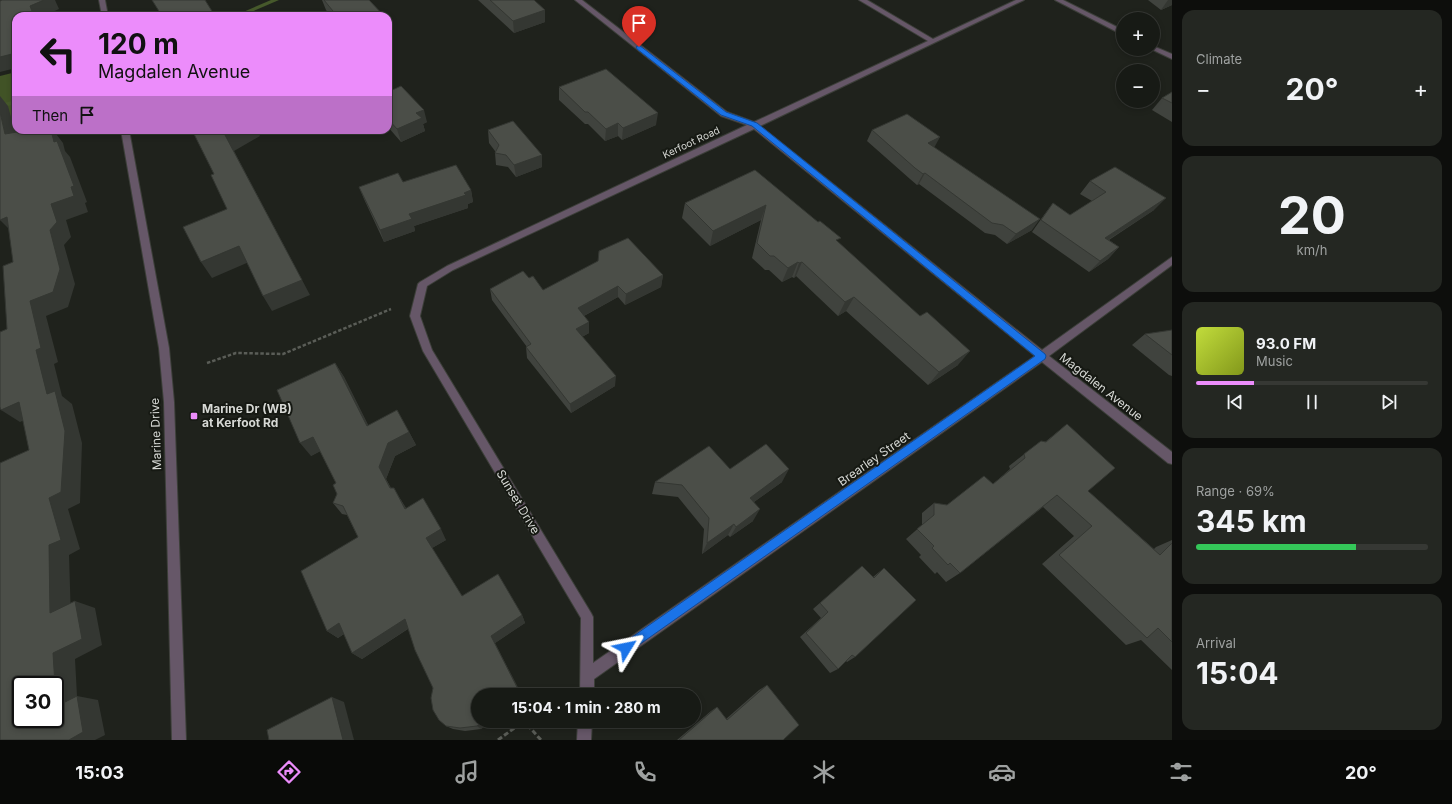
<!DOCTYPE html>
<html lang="en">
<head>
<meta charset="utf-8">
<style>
	body { margin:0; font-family:Inter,sans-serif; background:#242722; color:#f1f3f6; height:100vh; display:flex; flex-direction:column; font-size:15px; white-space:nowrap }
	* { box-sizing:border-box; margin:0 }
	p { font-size:13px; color:#9ea1a0 }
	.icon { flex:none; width:22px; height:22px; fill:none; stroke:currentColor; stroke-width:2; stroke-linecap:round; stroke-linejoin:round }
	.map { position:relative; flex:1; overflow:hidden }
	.details { display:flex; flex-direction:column; gap:10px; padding:10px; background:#0d0e0c; width:280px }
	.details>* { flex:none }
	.top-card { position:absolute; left:12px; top:12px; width:380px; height:122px; border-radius:12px; box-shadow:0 2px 6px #0003,0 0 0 1px #363834; background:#ec8cfb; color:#111; overflow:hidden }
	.controls { position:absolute; left:1116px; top:12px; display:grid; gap:8px }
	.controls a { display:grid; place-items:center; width:44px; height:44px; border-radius:50%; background:#171a15; box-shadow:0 2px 6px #0003,0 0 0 1px #363834; font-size:20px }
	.speed { position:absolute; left:12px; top:676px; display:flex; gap:8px; font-size:20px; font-weight:700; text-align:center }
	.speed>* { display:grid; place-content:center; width:52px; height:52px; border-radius:50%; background:#171a15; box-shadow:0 2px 6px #0003,0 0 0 1px #363834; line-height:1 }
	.speed .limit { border:2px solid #111; border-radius:6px; background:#fff; color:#111 }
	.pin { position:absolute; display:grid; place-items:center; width:34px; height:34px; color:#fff; margin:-41px -17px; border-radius:50% 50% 50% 0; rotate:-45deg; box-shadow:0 0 4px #0007 }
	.pin .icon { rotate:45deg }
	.me { position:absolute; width:44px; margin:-22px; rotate:55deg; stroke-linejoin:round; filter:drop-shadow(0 0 3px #0008) }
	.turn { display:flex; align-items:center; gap:14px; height:84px; padding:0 20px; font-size:18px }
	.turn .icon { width:52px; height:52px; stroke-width:2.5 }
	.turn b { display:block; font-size:28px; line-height:34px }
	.then { display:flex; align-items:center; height:38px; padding:0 20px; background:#0003; gap:8px; font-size:15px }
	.big { font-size:30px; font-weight:700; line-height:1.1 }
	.details .card { flex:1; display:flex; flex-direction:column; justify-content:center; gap:6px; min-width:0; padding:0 14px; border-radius:12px; background:#242722 }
	.details .dial { align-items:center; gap:0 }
	.dial b { font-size:52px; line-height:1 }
	.song { display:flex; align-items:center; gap:12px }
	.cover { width:48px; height:48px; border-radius:6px; background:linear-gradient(135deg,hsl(70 70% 55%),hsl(70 70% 35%)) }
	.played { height:4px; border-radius:2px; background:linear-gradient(90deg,#ec8cfb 25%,#363834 25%) }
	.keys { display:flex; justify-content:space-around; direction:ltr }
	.heat { display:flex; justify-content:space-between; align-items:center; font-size:22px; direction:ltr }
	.charge { height:6px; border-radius:3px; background:linear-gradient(90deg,#34c759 69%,#363834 0) }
	.trip { position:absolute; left:471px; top:688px; width:230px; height:40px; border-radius:20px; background:#171a15; box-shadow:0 2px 6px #0003,0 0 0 1px #363834; font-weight:700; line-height:40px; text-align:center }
	.tab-bar { display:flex; height:64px; justify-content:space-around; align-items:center; background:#090a08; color:#9ea1a0 }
	.tab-bar .icon { width:28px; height:28px }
	.tab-bar .on { color:#ec8cfb }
	.tab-bar b { font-size:18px; color:#f1f3f6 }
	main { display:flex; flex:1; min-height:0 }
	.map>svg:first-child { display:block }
	.forest { fill:#415326 }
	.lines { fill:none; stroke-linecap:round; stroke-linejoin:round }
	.stream { fill:#46592b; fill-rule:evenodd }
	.minor-casing { stroke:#3c3f39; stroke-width:2 }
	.path-far1 { stroke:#5a5d57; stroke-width:2.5; stroke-dasharray:3.5 2; stroke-linecap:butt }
	.path { stroke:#5a5d57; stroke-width:3; stroke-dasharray:5 2.5; stroke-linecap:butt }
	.minor { fill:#665768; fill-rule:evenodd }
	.wall { fill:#40433e }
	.shaded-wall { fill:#343732 }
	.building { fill:#4b4e48; stroke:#343732 }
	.route { fill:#1a73e8; stroke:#114b97 }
	.poi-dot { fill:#ec8cfb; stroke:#161913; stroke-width:1.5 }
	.labels { text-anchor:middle; stroke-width:4; stroke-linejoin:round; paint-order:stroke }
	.far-street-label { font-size:10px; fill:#d6d8d4; stroke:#161913 }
	.street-label { font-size:12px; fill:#d6d8d4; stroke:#161913 }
	.poi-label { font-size:12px; font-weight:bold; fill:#d6d8d4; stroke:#161913; text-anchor:start }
</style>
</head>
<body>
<main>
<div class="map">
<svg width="1172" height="740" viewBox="0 0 1172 740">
	<rect width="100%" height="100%" fill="#1f221c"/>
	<path class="forest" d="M 16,72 L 16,130 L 39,130 L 0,142 L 0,76 Z"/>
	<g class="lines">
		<g class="stream">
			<path d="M 271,0 L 279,0 L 242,16 L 234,16 Z"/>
			<path d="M 16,100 L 16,104 L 0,108 L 0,104 Z"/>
		</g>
		<defs>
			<g id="minor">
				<path d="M 99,0 L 105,0 L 108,16 L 102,16 Z"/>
				<path d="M 575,0 L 582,0 L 727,112 L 754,122 L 928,41 L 859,0 L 867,0 L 933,39 L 1016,0 L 1024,0 L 760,126 L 1042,350 L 1172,257 L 1172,265 L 1049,356 L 1172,452 L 1172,464 L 1168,463 L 1042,362 L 594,679 L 594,695 L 580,695 L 581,618 L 423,351 L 410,316 L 418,284 L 420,282 L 447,266 L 747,125 L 721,116 ZM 754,129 L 1035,356 L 593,663 L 593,617 L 591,613 L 432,350 L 420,316 L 427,286 L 453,270 Z"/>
				<path d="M 1055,0 L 1063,0 L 1123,30 L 1123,35 Z"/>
				<path d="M 1153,46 L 1172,54 L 1172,59 L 1151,49 L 1153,49 Z"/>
				<path d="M 121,130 L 129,130 L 169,348 L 174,402 L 186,740 L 172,740 L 164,402 L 159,348 Z"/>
				<path d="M 578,721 L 592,721 L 591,740 L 577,740 Z"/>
			</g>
		</defs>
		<use href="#minor" class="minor-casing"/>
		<path class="path-far1" d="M 207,363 L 236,353 L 283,354 L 391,309"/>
		<path class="path" d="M 498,740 L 524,721 L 541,740"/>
		<use href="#minor" class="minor"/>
	</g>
	<g class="wall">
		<path d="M 322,0 L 369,0 L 384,16 L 331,16 L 326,10 Z"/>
		<path d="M 478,0 L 534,0 L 545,22 L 514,33 Z"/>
		<path d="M 1148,0 L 1172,0 L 1172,5 L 1161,10 Z"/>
		<path d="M 559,87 L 656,125 L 622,140 L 618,136 L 605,141 L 588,124 L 585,124 L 559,100 Z"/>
		<path d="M 388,92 L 427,122 L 423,124 L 425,131 L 401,142 L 388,127 Z"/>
		<path d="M 1172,92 L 1172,122 L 1152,110 L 1162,98 Z"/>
		<path d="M 488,130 L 542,155 L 542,167 L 516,177 L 508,167 L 496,165 L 495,153 L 495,151 L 489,143 Z"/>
		<path d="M 872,130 L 934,147 L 1032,230 L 1007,244 L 995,235 L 985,233 L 919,184 L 917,185 L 910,179 L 867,141 Z"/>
		<path d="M 755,170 L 839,243 L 958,365 L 928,385 L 846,311 L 838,316 L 796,276 L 794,278 L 792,277 L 782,282 L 769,270 L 765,270 L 752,258 L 761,220 L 710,246 L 682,218 L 685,203 Z"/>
		<path d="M 1090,181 L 1154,210 L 1109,240 L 1119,247 L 1108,259 L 1089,272 L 1032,232 L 1044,215 L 1053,203 L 1070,215 L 1092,201 L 1080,194 Z"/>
		<path d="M 403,182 L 471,190 L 473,202 L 468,204 L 468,208 L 414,226 L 415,231 L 384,242 L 364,199 L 359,187 Z"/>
		<path d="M 663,275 L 661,287 L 625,305 L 618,297 L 584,316 L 589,333 L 582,337 L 615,386 L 571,413 L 527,358 L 526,347 L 527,347 L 492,300 L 490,289 L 529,278 L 543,290 Z"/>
		<path d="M 1172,330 L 1172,376 L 1169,375 L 1132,345 L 1145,334 Z"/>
		<path d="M 335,363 L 344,377 L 368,425 L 409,432 L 416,445 L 395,456 L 386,479 L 391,488 L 401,500 L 406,508 L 446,540 L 432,548 L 462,596 L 522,615 L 525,623 L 495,643 L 478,721 L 493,721 L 481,729 L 465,731 L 453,729 L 446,726 L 433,688 L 408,629 L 362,659 L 352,653 L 344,634 L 338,638 L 327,631 L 358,537 L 347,515 L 342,514 L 333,503 L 337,494 L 336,483 L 320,451 L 311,456 Z"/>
		<path d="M 1067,424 L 1088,491 L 1154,549 L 1156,547 L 1172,540 L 1172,670 L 1141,640 L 1126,645 L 1042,564 L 1074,536 L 1043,507 L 960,573 L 946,582 L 937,572 L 935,574 L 919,557 L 921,555 L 906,539 L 922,525 L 922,513 L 934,503 L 947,505 L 993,484 L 1010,469 L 1009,466 L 1041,441 L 1045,442 Z"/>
		<path d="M 730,469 L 782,482 L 754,502 L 753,521 L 730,537 L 728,535 L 702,554 L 704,529 L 678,497 L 652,494 L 655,482 Z"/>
		<path d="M 884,568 L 855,657 L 847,662 L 846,661 L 838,669 L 830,673 L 800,637 L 821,618 L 813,609 L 854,573 L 873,577 Z"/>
		<path d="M 767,685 L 783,740 L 677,740 L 711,711 L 717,707 L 726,719 L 759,690 Z"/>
	</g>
	<g class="shaded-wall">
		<path d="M 44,0 L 55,0 L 59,9 L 44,16 L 34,16 L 30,6 Z"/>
		<path d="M 1168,0 L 1172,0 L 1172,5 L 1161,10 Z"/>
		<path d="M 545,10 L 545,22 L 514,33 L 513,21 Z"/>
		<path d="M 389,22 L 392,34 L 388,37 L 388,23 Z"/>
		<path d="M 16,53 L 16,68 L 0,72 L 0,57 Z"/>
		<path d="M 0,96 L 8,106 L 20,150 L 5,134 L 0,112 Z"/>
		<path d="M 424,110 L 427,122 L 423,124 L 425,131 L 401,142 L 397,129 L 416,113 Z"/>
		<path d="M 658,113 L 656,125 L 622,140 L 623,128 Z"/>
		<path d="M 618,123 L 618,136 L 605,141 L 606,129 Z"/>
		<path d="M 51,130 L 53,130 L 63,143 L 65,151 L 70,157 L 87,202 L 85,203 L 88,212 L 66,220 L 71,237 L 64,245 L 75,284 L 68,307 L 46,316 L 58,362 L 54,364 L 62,396 L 72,404 L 82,443 L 80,503 L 68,509 L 80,549 L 69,555 L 71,620 L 50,613 L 47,394 L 36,350 L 30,301 L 50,230 L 51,204 L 71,187 L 54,142 Z"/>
		<path d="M 233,130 L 257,130 L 260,136 L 234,151 L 310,295 L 272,311 L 263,296 L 225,135 Z"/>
		<path d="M 940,137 L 934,148 L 928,143 Z"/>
		<path d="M 542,155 L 542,167 L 516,177 L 514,165 Z"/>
		<path d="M 925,173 L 919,184 L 917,185 L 923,174 Z"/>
		<path d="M 471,190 L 473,202 L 468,204 L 468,208 L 414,226 L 415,231 L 384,242 L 380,230 L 409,214 Z"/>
		<path d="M 1166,198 L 1154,210 L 1094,249 L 1105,238 Z"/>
		<path d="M 766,205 L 761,220 L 710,246 L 713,231 Z"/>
		<path d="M 7,217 L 15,235 L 0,220 Z"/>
		<path d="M 1040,219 L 1032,230 L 1007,244 L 1016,234 Z"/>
		<path d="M 239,246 L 249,262 L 212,278 L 201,262 Z"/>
		<path d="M 1119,247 L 1108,259 L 1089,272 L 1100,261 Z"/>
		<path d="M 798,262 L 792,277 L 782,282 L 788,268 Z"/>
		<path d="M 802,262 L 796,276 L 794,278 L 799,263 Z"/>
		<path d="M 663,275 L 661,287 L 625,305 L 626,294 Z"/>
		<path d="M 618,286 L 618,297 L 578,319 L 578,308 Z"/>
		<path d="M 854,297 L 846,311 L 838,316 L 845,302 Z"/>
		<path d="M 589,322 L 589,333 L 576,340 L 576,329 Z"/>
		<path d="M 970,351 L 958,365 L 928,385 L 939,372 Z"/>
		<path d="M 335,363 L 344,377 L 375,439 L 367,426 Z"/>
		<path d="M 616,376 L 615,386 L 571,413 L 570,404 Z"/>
		<path d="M 19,402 L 37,414 L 20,422 L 1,410 Z"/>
		<path d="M 409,432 L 416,445 L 395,456 L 386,479 L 397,499 L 390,488 L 379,467 L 388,443 Z"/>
		<path d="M 313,437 L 323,450 L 311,456 L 300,443 Z"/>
		<path d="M 789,469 L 782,482 L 744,509 L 750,498 Z"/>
		<path d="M 394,488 L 401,500 L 412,520 L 405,509 Z"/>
		<path d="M 760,509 L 753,521 L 730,537 L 736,527 Z"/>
		<path d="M 734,524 L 728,535 L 702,554 L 707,543 Z"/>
		<path d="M 441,529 L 446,540 L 432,548 L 426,538 Z"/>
		<path d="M 75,601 L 95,608 L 102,645 L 75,659 L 77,696 L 98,700 L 105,735 L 95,740 L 69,740 L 55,707 L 53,653 Z"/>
		<path d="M 522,615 L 525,623 L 495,643 L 522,695 L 521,695 L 491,636 Z"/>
		<path d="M 405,619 L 412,626 L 362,659 L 352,653 Z"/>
		<path d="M 339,623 L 349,630 L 338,638 L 327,631 Z"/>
		<path d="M 332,697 L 344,702 L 354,740 L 343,740 Z"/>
		<path d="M 483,721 L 493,721 L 481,729 L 477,726 Z"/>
	</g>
	<g class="building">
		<path d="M 2,0 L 44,0 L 30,6 L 34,16 L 16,16 L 16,53 L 0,57 L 0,1 Z"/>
		<path d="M 152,0 L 205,0 L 215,16 L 162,16 Z"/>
		<path d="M 324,0 L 369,0 L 384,16 L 337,16 Z"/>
		<path d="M 490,0 L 534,0 L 545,10 L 513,21 Z"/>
		<path d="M 606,69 L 658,113 L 623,128 L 618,123 L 606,129 L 588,112 L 585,112 L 559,87 Z"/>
		<path d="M 401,86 L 424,110 L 416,113 L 422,118 L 397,129 L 388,119 L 388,92 Z"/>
		<path d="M 1172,92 L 1172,103 L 1162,98 Z"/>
		<path d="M 0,112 L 5,134 L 29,130 L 51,130 L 54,142 L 57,141 L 74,186 L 71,187 L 74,196 L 51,204 L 57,222 L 50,230 L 60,269 L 53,292 L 30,301 L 41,348 L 36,350 L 47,394 L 55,391 L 65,431 L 61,492 L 49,498 L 61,540 L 49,545 L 50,613 L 75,601 L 82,639 L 53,653 L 55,685 L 21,685 L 21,719 L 55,719 L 55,696 L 55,707 L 77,696 L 83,732 L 69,740 L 0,740 L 0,463 L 29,450 L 19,402 L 1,410 L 0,407 L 0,332 L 7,329 L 3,266 L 13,262 L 7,217 L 0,220 Z"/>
		<path d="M 907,114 L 940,137 L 928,143 L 1040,219 L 1016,234 L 1003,225 L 992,223 L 925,173 L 923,174 L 915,168 L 872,130 Z"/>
		<path d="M 513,121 L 542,155 L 514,165 L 506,155 L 495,153 L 499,145 L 488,130 Z"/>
		<path d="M 192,130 L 233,130 L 225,135 L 302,280 L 263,296 L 239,246 L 201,262 L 183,227 L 227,209 L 211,175 L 214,174 Z"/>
		<path d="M 456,165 L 471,190 L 464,193 L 466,195 L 409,214 L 412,219 L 380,230 L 359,187 L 398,173 L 403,182 Z"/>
		<path d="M 1115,167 L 1166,198 L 1105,238 L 1119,247 L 1100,261 L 1041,220 L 1053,203 L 1070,215 L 1106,192 L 1090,181 Z"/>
		<path d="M 755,170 L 818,222 L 820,221 L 841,238 L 836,240 L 920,316 L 927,312 L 970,351 L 939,372 L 854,297 L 845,302 L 802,262 L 799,263 L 798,262 L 788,268 L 774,256 L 770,256 L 757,243 L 766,205 L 713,231 L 685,203 Z"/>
		<path d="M 628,238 L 663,275 L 626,294 L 618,286 L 578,308 L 589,322 L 576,329 L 616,376 L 570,404 L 526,347 L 531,344 L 490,289 L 523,271 L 529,278 L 533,276 L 543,290 L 598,261 L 599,251 Z"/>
		<path d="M 1172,330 L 1172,355 L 1145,334 Z"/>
		<path d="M 335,363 L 367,426 L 397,410 L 409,432 L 388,443 L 379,467 L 390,488 L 394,488 L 405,509 L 423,498 L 441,529 L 426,538 L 462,596 L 498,574 L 522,615 L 491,636 L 521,695 L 478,695 L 478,721 L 483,721 L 477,726 L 460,728 L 446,726 L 439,720 L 433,710 L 431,698 L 433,688 L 415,650 L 405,619 L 352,653 L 339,623 L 327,631 L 301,571 L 358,537 L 343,506 L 333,503 L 337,494 L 333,485 L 336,483 L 313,437 L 300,443 L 277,390 Z"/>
		<path d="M 1067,424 L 1115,468 L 1088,491 L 1160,555 L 1172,543 L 1172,642 L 1158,628 L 1147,638 L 1059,555 L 1092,526 L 1057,495 L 960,573 L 950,563 L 948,565 L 932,548 L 934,546 L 917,529 L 934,515 L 934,503 L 947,505 L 984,476 L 993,484 L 1025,458 L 1024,454 L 1041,441 L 1046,442 Z"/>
		<path d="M 766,444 L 789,469 L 750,498 L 760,509 L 736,527 L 734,524 L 707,543 L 709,518 L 682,485 L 655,482 L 709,446 L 730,469 Z"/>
		<path d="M 862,566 L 874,578 L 884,568 L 916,600 L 855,657 L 852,655 L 838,669 L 806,633 L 828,612 L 820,603 Z"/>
		<path d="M 767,685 L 799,725 L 783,740 L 679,740 L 717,707 L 727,720 Z"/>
		<path d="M 332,697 L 343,740 L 269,740 L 267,730 Z"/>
	</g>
	<path class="route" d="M 639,45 L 726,112 L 757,123 L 1045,354 L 1046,356 L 1045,359 L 626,654 L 622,653 L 620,648 L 622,644 L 1035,356 L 752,126 L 721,115 L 637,49 L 636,47 Z"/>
	<rect class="poi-dot" x="190" y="412" width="8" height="8" rx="2"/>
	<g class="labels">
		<g class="far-street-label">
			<text transform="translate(691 142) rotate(-25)" y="4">Kerfoot Road</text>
		</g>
		<g class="street-label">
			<text transform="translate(1101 387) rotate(38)" y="4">Magdalen Avenue</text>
			<text transform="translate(156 434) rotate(-92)" y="4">Marine Drive</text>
			<text transform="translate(874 459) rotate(-35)" y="4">Brearley Street</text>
			<text transform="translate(518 502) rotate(59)" y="4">Sunset Drive</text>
		</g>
		<g class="poi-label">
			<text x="202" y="413">Marine Dr (WB)<tspan x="202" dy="14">at Kerfoot Rd</tspan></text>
		</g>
	</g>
</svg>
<div class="controls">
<a>+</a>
<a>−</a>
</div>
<div class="speed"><div class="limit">30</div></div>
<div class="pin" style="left:639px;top:47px;background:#d93025"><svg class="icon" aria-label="arrive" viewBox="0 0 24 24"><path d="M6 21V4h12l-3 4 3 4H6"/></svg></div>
<svg class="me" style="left:626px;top:648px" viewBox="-20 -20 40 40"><path d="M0-17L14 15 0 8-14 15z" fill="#1a73e8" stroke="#fff" stroke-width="4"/></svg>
<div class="trip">15:04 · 1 min · 280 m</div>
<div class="top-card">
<div class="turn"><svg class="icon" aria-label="left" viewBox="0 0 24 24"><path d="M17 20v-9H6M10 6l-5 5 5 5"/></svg><div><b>120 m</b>Magdalen Avenue</div></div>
<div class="then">Then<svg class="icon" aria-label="arrive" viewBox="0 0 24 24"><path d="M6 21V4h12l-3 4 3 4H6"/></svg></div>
</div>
</div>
<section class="details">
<div class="card"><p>Climate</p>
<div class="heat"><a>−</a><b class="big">20°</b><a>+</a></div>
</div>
<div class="card dial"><b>20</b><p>km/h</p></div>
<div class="card">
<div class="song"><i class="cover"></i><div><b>93.0 FM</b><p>Music</p></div></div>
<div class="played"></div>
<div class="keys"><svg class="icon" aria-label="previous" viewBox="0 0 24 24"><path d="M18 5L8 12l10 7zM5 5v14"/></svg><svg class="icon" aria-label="pause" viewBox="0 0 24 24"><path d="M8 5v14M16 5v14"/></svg><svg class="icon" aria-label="next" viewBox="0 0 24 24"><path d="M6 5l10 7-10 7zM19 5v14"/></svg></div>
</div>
<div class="card"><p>Range · 69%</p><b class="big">345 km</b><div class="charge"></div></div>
<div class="card"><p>Arrival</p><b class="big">15:04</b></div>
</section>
</main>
<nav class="tab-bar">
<b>15:03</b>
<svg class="icon on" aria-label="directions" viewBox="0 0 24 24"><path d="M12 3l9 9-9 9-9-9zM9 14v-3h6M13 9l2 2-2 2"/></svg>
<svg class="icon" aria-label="music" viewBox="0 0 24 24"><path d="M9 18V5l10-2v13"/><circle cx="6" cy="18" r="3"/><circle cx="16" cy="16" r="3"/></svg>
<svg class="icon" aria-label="phone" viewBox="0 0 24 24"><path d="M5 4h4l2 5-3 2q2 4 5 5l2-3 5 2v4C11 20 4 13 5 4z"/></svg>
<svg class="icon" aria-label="climate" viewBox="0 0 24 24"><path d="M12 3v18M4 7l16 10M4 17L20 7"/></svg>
<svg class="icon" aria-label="car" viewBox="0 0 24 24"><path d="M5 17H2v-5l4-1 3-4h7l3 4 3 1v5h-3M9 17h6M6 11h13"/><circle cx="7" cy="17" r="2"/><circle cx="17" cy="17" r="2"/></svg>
<svg class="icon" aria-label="filters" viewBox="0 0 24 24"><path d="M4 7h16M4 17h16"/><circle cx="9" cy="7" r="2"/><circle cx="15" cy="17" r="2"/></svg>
<b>20°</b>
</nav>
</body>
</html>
